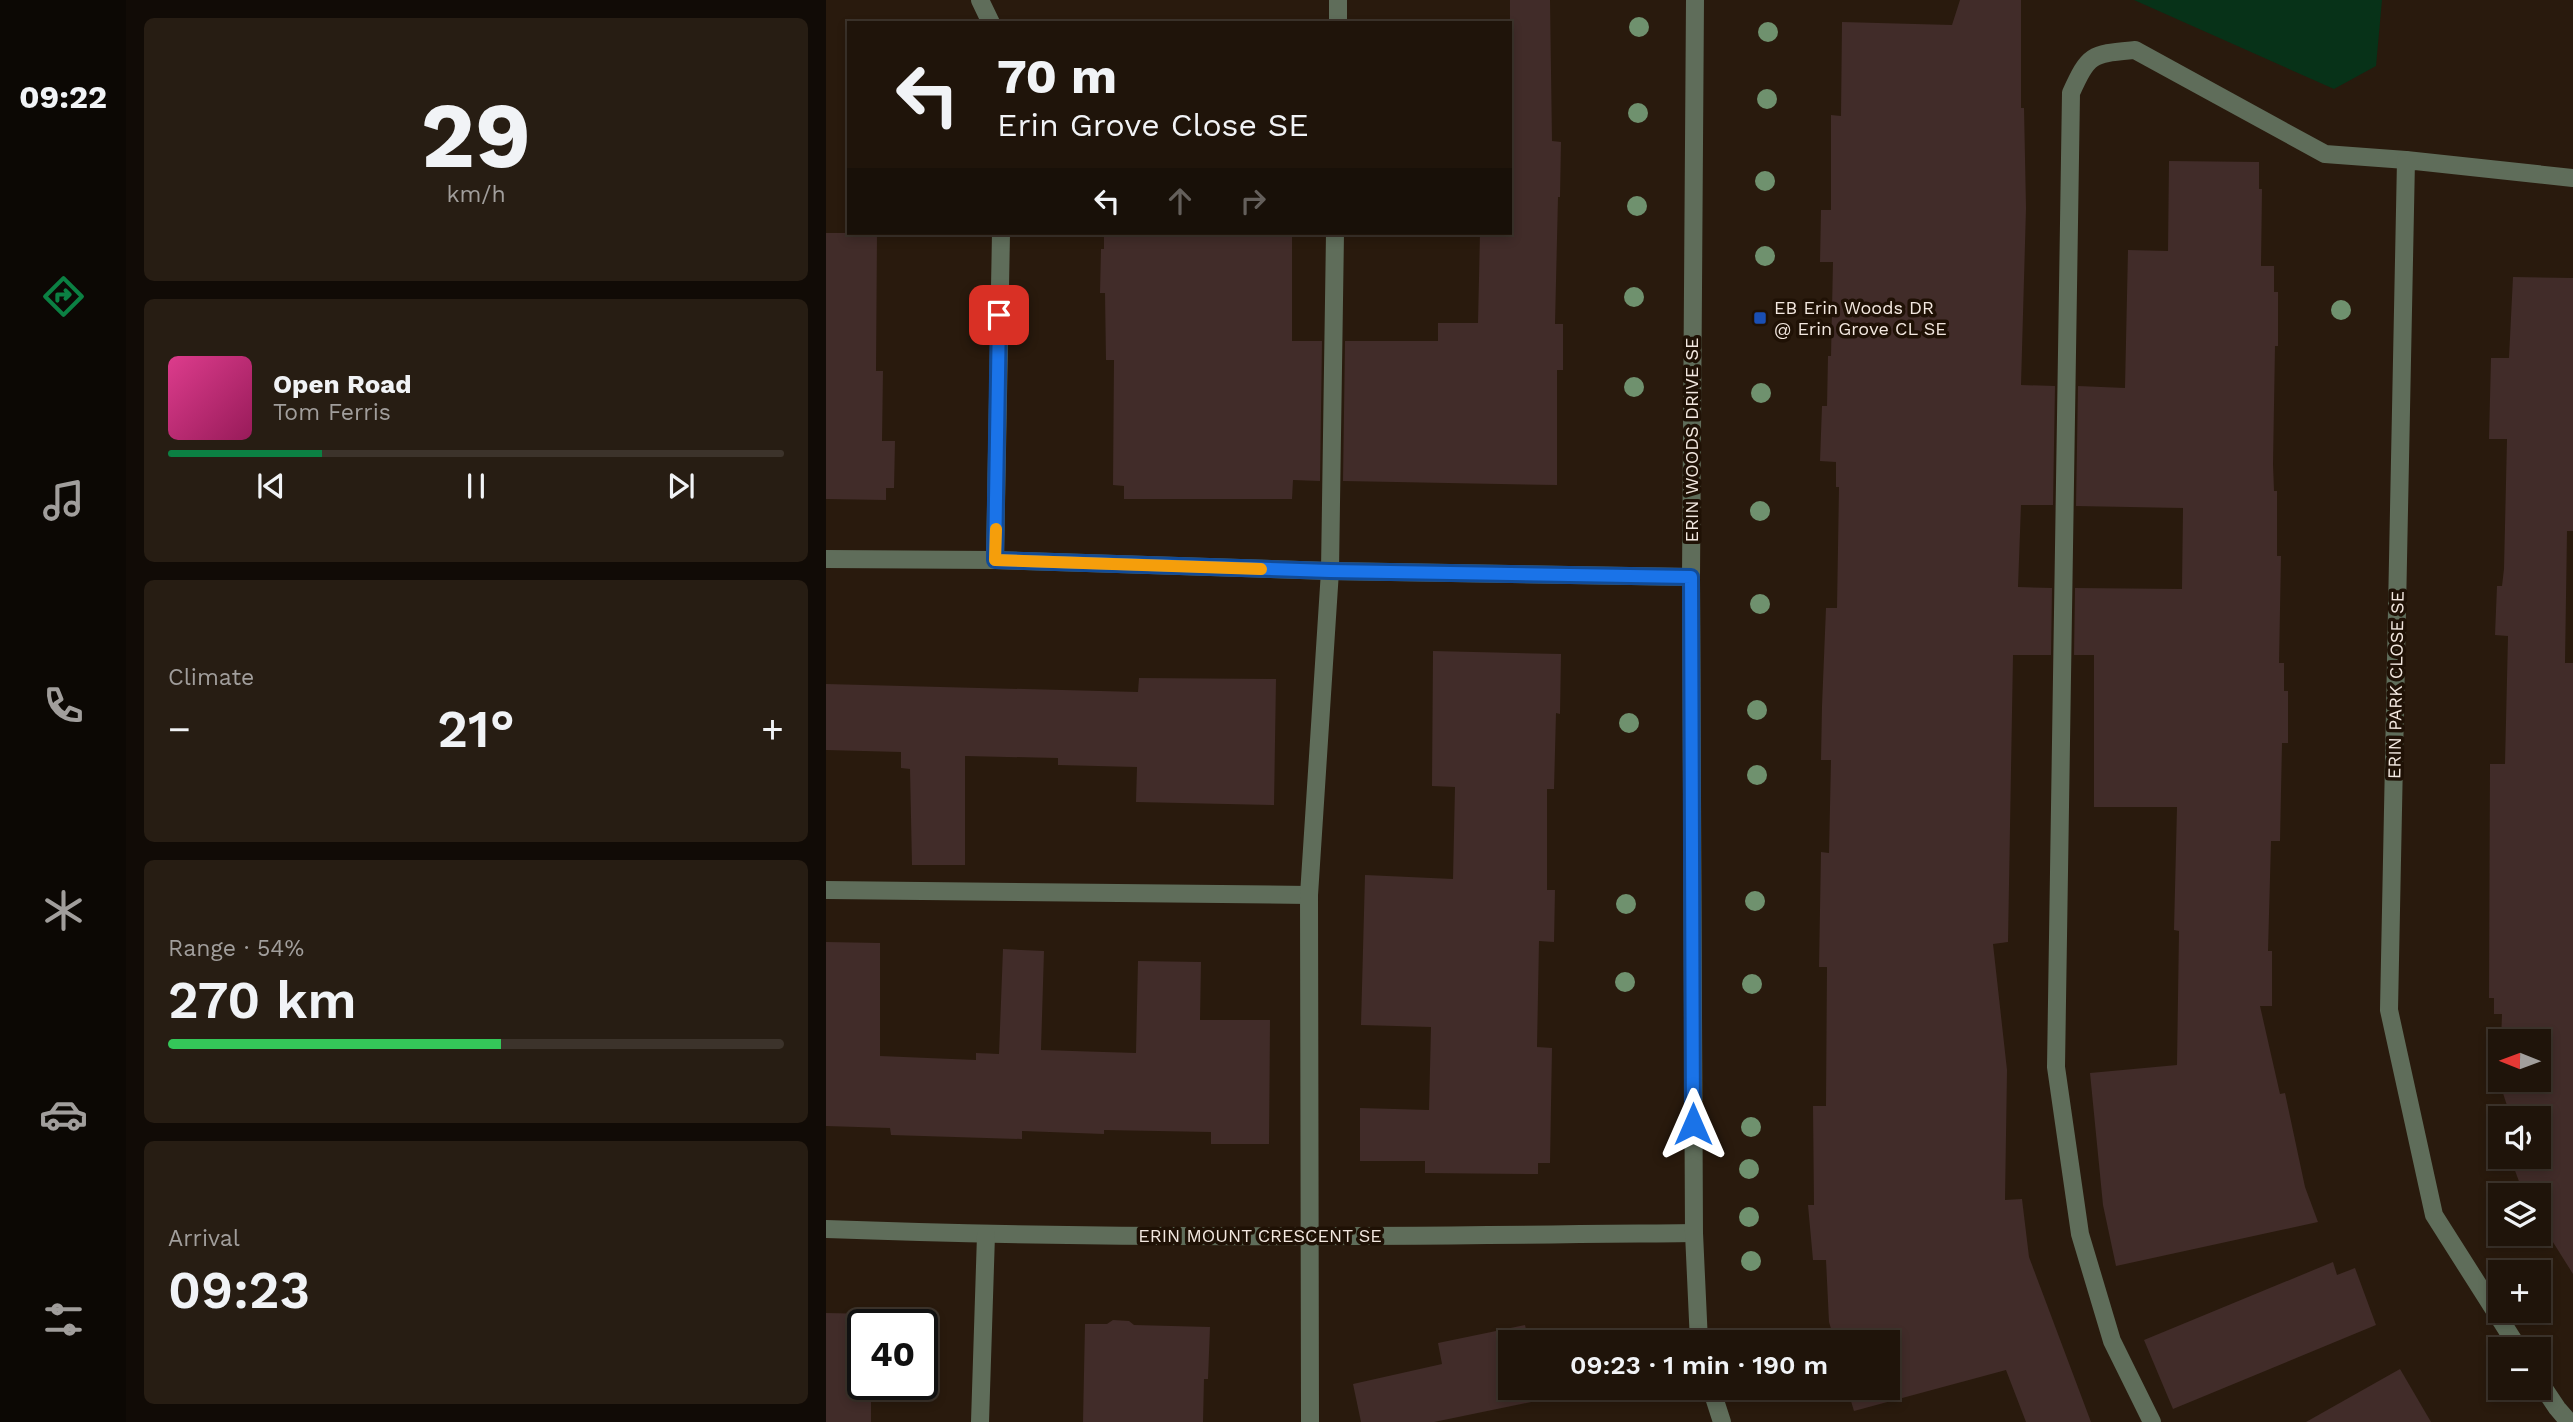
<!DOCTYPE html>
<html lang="en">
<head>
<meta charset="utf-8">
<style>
	body { margin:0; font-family:"Work Sans",sans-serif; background:#271d13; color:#f1f3f6; height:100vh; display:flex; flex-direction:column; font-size:26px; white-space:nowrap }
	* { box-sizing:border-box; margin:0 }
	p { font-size:23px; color:#a19e9c }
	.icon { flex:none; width:38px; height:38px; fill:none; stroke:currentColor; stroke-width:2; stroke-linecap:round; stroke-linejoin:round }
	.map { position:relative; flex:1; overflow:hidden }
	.side { display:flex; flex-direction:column; gap:18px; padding:18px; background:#110b06; width:700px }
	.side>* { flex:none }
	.top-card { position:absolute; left:21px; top:21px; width:665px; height:214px; border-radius:0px; box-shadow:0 4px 10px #0003,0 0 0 2px #3c332b; background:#1f140a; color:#f1f3f6; overflow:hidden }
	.needle { width:46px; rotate:271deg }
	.buttons { position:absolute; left:1662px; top:1029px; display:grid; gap:14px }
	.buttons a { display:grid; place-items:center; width:63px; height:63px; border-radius:0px; background:#1f140a; box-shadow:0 4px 10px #0003,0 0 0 2px #3c332b; font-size:35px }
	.speed { position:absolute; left:21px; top:1309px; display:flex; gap:14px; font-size:35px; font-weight:700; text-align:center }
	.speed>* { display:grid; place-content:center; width:91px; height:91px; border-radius:50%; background:#1f140a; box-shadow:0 4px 10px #0003,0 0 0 2px #3c332b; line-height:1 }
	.speed .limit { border:4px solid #111; border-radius:10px; background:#fff; color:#111 }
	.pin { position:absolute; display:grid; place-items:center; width:60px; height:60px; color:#fff; margin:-30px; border-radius:14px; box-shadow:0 4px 10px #0006 }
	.me { position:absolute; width:77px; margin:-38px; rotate:0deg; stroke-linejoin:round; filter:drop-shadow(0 0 5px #0008) }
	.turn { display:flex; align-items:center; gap:24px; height:147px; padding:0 35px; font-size:32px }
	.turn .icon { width:91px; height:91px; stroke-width:2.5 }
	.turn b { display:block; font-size:49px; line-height:60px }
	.lanes { display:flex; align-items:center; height:66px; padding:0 35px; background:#0003; justify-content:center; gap:35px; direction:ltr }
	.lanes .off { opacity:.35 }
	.big { font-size:52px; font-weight:600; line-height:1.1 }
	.side .tile { flex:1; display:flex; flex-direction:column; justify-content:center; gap:10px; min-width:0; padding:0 24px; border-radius:10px; background:#271d13 }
	.side .dial { align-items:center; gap:0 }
	.dial b { font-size:91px; line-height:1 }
	.song { display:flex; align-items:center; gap:21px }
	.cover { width:84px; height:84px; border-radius:10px; background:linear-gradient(135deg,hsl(330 70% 55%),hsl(330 70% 35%)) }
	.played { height:7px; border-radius:4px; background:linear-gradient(90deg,#0b8043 25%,#3c332b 25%) }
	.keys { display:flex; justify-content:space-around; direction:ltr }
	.heat { display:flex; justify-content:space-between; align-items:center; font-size:38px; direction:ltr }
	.charge { height:10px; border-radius:5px; background:linear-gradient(90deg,#34c759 54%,#3c332b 0) }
	.trip { position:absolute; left:672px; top:1330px; width:402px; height:70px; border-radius:0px; background:#1f140a; box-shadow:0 4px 10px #0003,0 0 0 2px #3c332b; font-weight:600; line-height:70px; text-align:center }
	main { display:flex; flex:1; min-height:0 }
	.tab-bar { display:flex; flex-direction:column; width:126px; justify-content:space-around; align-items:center; background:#0c0804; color:#a19e9c }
	.tab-bar .icon { width:49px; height:49px }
	.tab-bar .current { color:#0b8043 }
	.tab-bar b { font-size:32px; color:#f1f3f6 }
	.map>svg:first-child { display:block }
	.green { fill:#073218 }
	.building { fill:#412c29 }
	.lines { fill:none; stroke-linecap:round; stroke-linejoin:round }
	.service { stroke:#5f6d5a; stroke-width:18 }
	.minor { stroke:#5f6d5a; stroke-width:18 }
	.tertiary { stroke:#5f6d5a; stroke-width:18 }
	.tree { fill:#6f916e }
	.route-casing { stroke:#114b97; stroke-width:18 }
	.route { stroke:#1a73e8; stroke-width:12 }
	.slow { stroke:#f59e0b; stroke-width:12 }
	.transit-dot { fill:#1a4fb4; stroke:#1f1105; stroke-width:2.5 }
	.labels { text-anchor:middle; stroke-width:7; stroke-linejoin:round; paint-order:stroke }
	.poi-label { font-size:18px; fill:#f3e8e0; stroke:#1f1105; text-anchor:start }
	.street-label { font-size:18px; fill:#f3e8e0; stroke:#1f1105 }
</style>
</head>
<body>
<main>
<nav class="tab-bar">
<b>09:22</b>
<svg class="icon current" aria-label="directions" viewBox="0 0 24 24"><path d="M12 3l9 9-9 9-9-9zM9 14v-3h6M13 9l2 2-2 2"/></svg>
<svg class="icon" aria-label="music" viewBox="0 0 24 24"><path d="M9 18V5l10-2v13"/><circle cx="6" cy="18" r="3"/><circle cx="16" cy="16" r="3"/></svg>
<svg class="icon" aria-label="phone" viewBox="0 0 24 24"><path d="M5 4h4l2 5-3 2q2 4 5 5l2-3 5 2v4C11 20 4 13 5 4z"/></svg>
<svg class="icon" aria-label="climate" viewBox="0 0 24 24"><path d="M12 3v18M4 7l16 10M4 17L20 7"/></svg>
<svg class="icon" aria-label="car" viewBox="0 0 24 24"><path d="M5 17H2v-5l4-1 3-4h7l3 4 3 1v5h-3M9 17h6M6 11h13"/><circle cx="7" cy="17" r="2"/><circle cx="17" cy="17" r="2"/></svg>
<svg class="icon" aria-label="filters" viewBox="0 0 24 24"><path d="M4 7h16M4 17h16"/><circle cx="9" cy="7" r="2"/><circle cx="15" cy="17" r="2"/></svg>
</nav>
<section class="side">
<div class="tile dial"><b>29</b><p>km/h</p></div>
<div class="tile">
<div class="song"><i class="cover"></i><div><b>Open Road</b><p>Tom Ferris</p></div></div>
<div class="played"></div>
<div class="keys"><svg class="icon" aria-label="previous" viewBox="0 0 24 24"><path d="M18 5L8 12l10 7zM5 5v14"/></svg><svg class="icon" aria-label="pause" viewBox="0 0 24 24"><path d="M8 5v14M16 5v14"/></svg><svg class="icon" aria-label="next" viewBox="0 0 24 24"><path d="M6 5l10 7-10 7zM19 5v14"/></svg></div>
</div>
<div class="tile"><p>Climate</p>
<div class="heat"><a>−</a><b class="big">21°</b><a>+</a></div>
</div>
<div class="tile"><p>Range · 54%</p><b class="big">270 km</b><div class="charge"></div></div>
<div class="tile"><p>Arrival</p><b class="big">09:23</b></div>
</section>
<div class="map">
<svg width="1747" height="1422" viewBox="0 0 1747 1422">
	<rect width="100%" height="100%" fill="#291a0d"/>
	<path class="green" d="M 1308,0 L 1556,0 L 1550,66 L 1508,89 Z"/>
	<g class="building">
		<path d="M 684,0 L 724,0 L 726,141 L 735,142 L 734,197 L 732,197 L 729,324 L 737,324 L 737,370 L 731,370 L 731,485 L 517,481 L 519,341 L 612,341 L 612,323 L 652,323 L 654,233 L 684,233 Z"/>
		<path d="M 1134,0 L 1195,0 L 1195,108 L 1198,108 L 1200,208 L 1195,385 L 1229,386 L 1227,505 L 1195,505 L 1192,587 L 1226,588 L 1225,655 L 1187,655 L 1182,942 L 1167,944 L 1181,1070 L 1179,1200 L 1196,1199 L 1203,1257 L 1265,1422 L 1200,1422 L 1180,1370 L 1028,1411 L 1021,1388 L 1062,1388 L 1062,1342 L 1009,1342 L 1003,1322 L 1000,1260 L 987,1260 L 982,1205 L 988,1205 L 987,1106 L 1000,1106 L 1001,967 L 993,967 L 995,852 L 1003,853 L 1005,760 L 995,760 L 996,706 L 1000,608 L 1011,608 L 1013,487 L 1010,487 L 1010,462 L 994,461 L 996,406 L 1001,406 L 1002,356 L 1005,356 L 1007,262 L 994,262 L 995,210 L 1005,210 L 1005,115 L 1015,116 L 1016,22 L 1126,25 Z"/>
		<path d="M 1343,161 L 1433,162 L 1433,189 L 1436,189 L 1435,266 L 1448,266 L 1448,292 L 1452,292 L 1452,346 L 1449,346 L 1447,464 L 1448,491 L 1451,491 L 1451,556 L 1455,556 L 1453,663 L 1458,663 L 1458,691 L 1462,691 L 1462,743 L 1456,743 L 1454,841 L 1445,841 L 1442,951 L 1446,951 L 1446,1006 L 1434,1006 L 1454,1094 L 1459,1093 L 1479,1187 L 1492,1222 L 1290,1266 L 1277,1205 L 1264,1073 L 1351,1065 L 1353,931 L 1348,930 L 1351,807 L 1268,807 L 1268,655 L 1248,655 L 1249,588 L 1356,589 L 1357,508 L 1250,506 L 1252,386 L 1299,388 L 1302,250 L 1342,251 Z"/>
		<path d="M 0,233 L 51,233 L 50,371 L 57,371 L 56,441 L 69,441 L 68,488 L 60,488 L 60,500 L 0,499 Z"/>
		<path d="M 278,233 L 466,233 L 466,341 L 496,341 L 494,481 L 467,480 L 466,499 L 298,499 L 298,486 L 287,485 L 288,360 L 280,360 L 279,293 L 274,293 L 275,249 L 278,249 Z"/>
		<path d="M 1687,277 L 1747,278 L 1747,531 L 1741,531 L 1739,663 L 1747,663 L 1747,1274 L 1713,1220 L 1713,1195 L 1698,1195 L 1684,1157 L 1713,1157 L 1713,1118 L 1685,1118 L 1675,1087 L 1675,1080 L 1713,1080 L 1713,1041 L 1675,1041 L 1676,1014 L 1668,1014 L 1668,998 L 1663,998 L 1664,764 L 1679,764 L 1682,636 L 1669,635 L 1671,586 L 1676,586 L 1678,569 L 1681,439 L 1663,439 L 1665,358 L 1683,358 Z"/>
		<path d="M 607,651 L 735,654 L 734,714 L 730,713 L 728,789 L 721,789 L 721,890 L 729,890 L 728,942 L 713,941 L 711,1047 L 726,1048 L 724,1163 L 712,1163 L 712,1174 L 599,1173 L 599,1161 L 534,1161 L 534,1108 L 603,1110 L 605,1027 L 535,1025 L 539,875 L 627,879 L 629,787 L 606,786 Z"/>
		<path d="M 313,678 L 450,679 L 448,805 L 310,802 L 311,767 L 232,765 L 232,758 L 139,756 L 139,865 L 86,865 L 84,769 L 75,768 L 75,752 L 0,750 L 0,684 L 312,692 Z"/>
		<path d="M 0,942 L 54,943 L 54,1056 L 150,1060 L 150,1053 L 173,1054 L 177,949 L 218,951 L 215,1050 L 310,1053 L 312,961 L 375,962 L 374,1020 L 444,1020 L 443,1144 L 385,1144 L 385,1132 L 278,1130 L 278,1134 L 196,1131 L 196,1139 L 65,1135 L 64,1128 L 0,1126 Z"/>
		<path d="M 1507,1262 L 1511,1275 L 1529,1268 L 1550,1325 L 1347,1409 L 1318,1340 Z"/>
		<path d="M 0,1313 L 47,1314 L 46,1325 L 37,1325 L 37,1384 L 45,1384 L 45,1422 L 0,1422 Z"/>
		<path d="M 287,1320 L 303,1321 L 308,1325 L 384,1327 L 382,1379 L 378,1379 L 377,1422 L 257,1422 L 259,1324 L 281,1324 Z"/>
		<path d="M 699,1325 L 703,1342 L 684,1342 L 684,1388 L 713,1388 L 715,1400 L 608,1422 L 535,1422 L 527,1384 L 616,1364 L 612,1343 Z"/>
		<path d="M 1574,1369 L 1605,1422 L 1480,1422 Z"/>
	</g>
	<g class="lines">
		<g class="service">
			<path d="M 512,23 L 512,0"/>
			<path d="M 0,890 L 483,895"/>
			<path d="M 484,1422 L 483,895 L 504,571 L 509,233"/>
			<path d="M 1326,1422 L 1286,1341 L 1254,1234 L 1230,1067 L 1245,93 C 1263,53 1266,54 1309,50 L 1499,154 L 1580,160"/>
		</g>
		<g class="minor">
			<path d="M 154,0 L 165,23"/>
			<path d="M 0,559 L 169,560 L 504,571 L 865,577"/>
			<path d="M 169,560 L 175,233"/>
			<path d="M 0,1229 C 289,1240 578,1236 868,1233"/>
			<path d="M 1693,1349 L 1608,1215 L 1563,1010 L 1580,160 L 1747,178"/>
			<path d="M 1713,1381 L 1731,1408 L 1743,1422"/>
			<path d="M 154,1422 L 160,1235"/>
		</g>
		<g class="tertiary">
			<path d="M 869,0 L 865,577 L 868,1233 L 873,1342"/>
			<path d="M 885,1388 L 896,1422"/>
		</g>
	</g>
	<g class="tree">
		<circle cx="813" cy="27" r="10"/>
		<circle cx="942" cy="32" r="10"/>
		<circle cx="941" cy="99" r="10"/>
		<circle cx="812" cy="113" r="10"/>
		<circle cx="939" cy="181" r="10"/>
		<circle cx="811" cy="206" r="10"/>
		<circle cx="939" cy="256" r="10"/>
		<circle cx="808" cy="297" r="10"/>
		<circle cx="1515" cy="310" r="10"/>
		<circle cx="808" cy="387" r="10"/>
		<circle cx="935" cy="393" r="10"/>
		<circle cx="934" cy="511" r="10"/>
		<circle cx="934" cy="604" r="10"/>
		<circle cx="931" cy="710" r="10"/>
		<circle cx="803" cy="723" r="10"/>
		<circle cx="931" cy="775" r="10"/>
		<circle cx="929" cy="901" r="10"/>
		<circle cx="800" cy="904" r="10"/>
		<circle cx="799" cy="982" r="10"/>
		<circle cx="926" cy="984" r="10"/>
		<circle cx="925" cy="1127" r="10"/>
		<circle cx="923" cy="1169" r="10"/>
		<circle cx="923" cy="1217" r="10"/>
		<circle cx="925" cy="1261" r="10"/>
	</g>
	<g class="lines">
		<defs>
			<path id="route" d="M 173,315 L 169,560 L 504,571 L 865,577 L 867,1124"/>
		</defs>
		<use href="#route" class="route-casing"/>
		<use href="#route" class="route"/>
		<path class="slow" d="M 170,529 L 169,560 L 435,569"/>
	</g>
	<rect class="transit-dot" x="927" y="311" width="14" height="14" rx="3.5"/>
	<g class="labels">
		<g class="poi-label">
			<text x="948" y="314">EB Erin Woods DR<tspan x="948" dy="21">@ Erin Grove CL SE</tspan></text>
		</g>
		<g class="street-label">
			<text transform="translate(866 440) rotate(-90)" y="6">ERIN WOODS DRIVE SE</text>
			<text transform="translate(1570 685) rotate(-89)" y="6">ERIN PARK CLOSE SE</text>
			<text x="434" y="1242">ERIN MOUNT CRESCENT SE</text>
		</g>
	</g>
</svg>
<div class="buttons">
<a><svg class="needle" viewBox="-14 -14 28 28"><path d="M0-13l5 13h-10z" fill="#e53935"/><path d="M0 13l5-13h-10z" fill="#a19e9c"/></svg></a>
<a><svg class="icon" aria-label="sound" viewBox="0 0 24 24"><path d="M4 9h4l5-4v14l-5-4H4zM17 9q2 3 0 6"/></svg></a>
<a><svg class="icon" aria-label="layers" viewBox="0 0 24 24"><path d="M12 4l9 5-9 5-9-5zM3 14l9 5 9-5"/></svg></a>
<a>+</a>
<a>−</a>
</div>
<div class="speed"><div class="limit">40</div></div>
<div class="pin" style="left:173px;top:315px;background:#d93025"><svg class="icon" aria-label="arrive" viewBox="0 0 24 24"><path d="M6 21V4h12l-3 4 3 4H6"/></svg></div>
<svg class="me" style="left:867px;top:1124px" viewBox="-20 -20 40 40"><path d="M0-17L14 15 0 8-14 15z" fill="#1a73e8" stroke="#fff" stroke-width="4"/></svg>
<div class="trip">09:23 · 1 min · 190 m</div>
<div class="top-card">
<div class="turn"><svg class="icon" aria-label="left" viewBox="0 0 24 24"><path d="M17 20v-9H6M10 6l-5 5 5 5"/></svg><div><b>70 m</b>Erin Grove Close SE</div></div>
<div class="lanes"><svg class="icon" aria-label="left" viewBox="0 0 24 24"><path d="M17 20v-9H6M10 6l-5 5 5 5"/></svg><svg class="icon off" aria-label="ahead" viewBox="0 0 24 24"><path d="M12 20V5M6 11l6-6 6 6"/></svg><svg class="icon off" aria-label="right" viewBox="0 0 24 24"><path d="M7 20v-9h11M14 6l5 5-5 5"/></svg></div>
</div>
</div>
</main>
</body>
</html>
